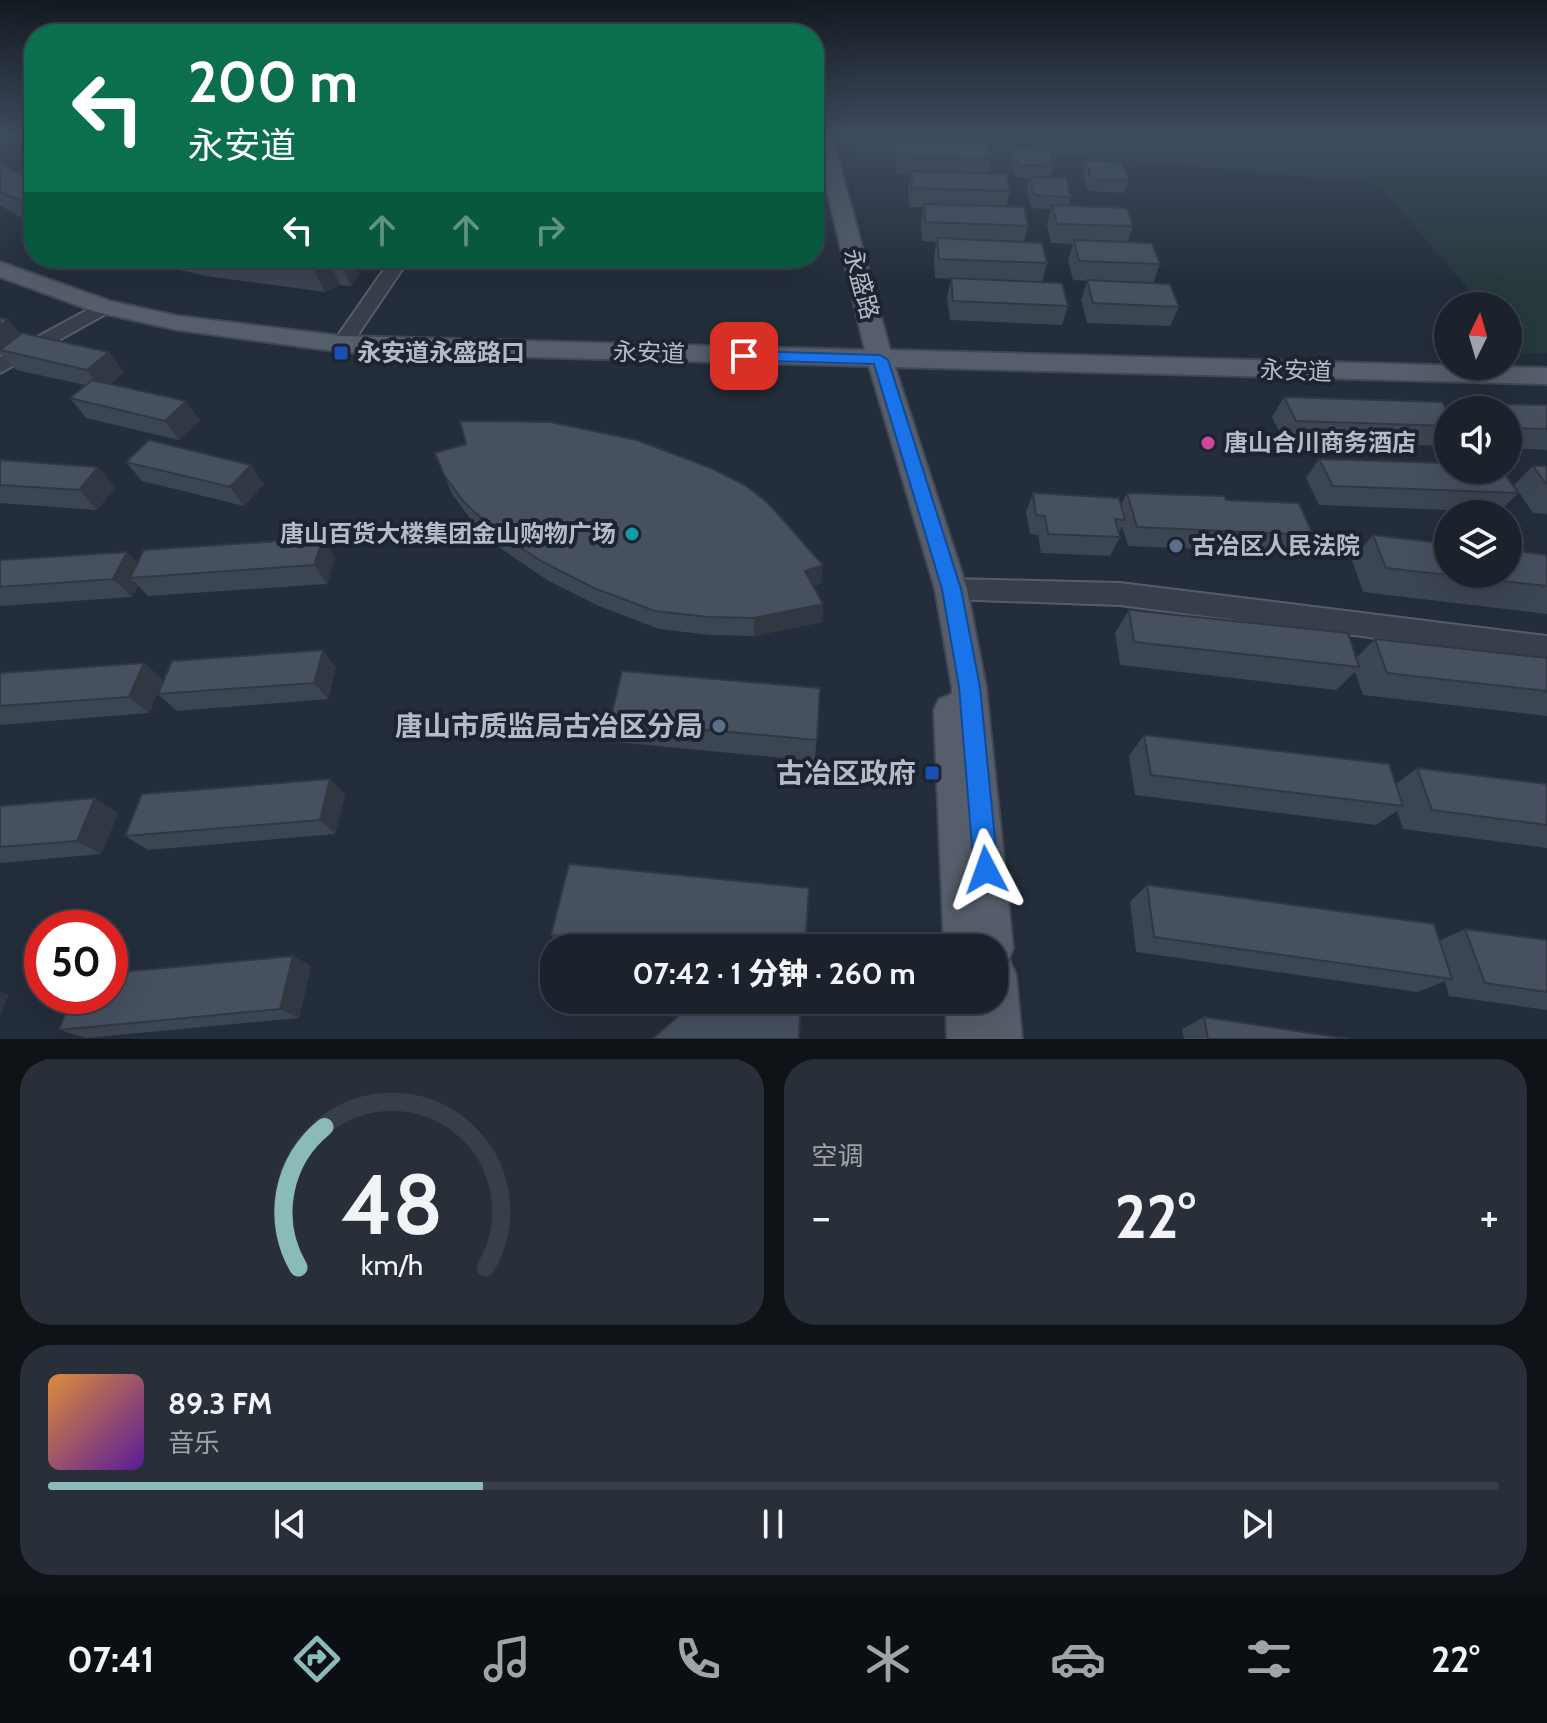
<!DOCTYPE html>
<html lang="zh">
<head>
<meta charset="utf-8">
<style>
	body { margin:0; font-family:Cabin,"Noto Sans SC",sans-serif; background:#282f38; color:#f1f3f6; height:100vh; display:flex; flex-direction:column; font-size:30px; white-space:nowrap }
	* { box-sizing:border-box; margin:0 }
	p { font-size:26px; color:#a0a4a9 }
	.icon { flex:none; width:44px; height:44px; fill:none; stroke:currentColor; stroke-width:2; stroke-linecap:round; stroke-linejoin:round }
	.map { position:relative; height:1039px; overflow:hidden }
	.details { display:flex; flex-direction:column; gap:20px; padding:20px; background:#0f1318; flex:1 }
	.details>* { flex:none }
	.hud { position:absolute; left:24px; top:24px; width:800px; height:244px; border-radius:32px; box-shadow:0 8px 32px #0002,0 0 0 2px #393f48; background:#0b6e4f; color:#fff; overflow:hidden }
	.needle { width:52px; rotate:5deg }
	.fabs { position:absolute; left:1434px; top:292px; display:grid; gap:16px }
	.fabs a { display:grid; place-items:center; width:88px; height:88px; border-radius:50%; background:#1b222c; box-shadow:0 8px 32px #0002,0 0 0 2px #393f48; font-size:40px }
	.speed { position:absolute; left:24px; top:910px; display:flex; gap:16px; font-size:40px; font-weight:700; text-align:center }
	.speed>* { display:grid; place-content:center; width:104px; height:104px; border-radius:50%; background:#1b222c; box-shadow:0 8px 32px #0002,0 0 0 2px #393f48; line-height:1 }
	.speed .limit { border:12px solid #d22; background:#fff; color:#111 }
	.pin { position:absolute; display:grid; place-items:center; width:68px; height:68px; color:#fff; margin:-34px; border-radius:16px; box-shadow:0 4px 12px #0006 }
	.me { position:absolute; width:88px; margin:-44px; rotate:356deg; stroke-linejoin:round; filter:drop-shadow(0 0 6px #0008) }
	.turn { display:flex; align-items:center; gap:28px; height:168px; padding:0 32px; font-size:36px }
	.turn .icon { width:104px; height:104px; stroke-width:2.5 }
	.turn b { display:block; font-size:56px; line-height:68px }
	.lanes { display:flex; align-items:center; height:76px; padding:0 32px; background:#0003; justify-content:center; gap:40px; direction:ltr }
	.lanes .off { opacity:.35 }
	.big { font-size:60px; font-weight:800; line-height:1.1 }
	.details .tile { flex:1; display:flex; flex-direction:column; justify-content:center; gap:12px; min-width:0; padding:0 28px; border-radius:32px; background:#282f38 }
	.details .dial { align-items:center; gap:0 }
	.dial svg { height:208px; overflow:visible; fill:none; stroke:#393f48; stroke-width:7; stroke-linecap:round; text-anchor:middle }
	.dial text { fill:#f1f3f6; stroke:none }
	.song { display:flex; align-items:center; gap:24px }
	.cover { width:96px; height:96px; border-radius:12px; background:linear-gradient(135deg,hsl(30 70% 55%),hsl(270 70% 35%)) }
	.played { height:8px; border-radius:4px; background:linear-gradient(90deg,#8bbbb9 30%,#393f48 30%) }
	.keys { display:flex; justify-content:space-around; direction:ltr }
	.heat { display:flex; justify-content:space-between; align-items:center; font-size:44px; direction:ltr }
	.details .tiles { flex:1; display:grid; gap:20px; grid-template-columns:1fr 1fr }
	.tile:last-child { grid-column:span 2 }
	.trip { position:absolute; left:540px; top:934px; width:468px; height:80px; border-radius:32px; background:#1b222c; box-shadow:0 8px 32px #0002,0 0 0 2px #393f48; font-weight:800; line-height:80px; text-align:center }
	.tabs { display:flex; height:128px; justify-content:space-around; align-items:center; background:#0b0e12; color:#a0a4a9 }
	.tabs .icon { width:56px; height:56px }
	.tabs .current { color:#8bbbb9 }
	.tabs b { font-size:36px; color:#f1f3f6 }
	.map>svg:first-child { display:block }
	.green { fill:#26393c }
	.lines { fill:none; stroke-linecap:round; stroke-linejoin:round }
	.minor-casing { stroke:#565d69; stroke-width:4 }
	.major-casing { stroke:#414854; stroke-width:4 }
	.minor { fill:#383f4b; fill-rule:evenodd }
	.major { fill:#565e6b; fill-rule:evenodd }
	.wall { fill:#3c4552 }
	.shaded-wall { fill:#313842 }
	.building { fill:#46505f; stroke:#313842; stroke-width:2 }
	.route { fill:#1a73e8; stroke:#114b97; stroke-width:2 }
	.transit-dot { fill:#1a4fb4; stroke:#1d2430; stroke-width:3 }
	.hotel-dot { fill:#d1479c; stroke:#1d2430; stroke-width:3 }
	.culture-dot { fill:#0f9aa8; stroke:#1d2430; stroke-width:3 }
	.service-dot { fill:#5c6f8a; stroke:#1d2430; stroke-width:3 }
	.labels { text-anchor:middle; stroke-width:8; stroke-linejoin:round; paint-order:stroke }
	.street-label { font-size:24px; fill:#b4bac7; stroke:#1d2430 }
	.poi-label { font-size:24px; font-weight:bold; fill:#b4bac7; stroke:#1d2430; text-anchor:start }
	.near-poi-label { font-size:28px; font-weight:bold; fill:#b4bac7; stroke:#1d2430; text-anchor:end }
</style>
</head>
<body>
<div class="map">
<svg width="1547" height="1039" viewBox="0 0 1547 1039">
	<rect width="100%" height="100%" fill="#242d3b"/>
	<path class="green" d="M 847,136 L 1547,136 L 1547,353 L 1524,354 L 1508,336 L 1508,306 L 1483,306 L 1387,195 L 1373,184 L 1231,169 L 849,140 Z"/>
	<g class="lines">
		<defs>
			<g id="minor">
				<path d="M 392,258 L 410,258 L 349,348 L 335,348 L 332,344 Z"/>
				<path d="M 104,301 L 111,303 L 114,307 L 111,311 L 0,373 L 0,357 Z"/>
				<path d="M 951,579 L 1120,583 L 1547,636 L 1547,660 L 1120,605 L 951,599 L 942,596 L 938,589 L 942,582 Z"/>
			</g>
			<path id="major" d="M 814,136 L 832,136 L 890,350 L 1547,368 L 1547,384 L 895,367 L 967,589 L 986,687 L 1013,948 L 1009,959 L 1016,975 L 1022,1039 L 947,1039 L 946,1000 L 994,1000 L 994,948 L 944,948 L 934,710 L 939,699 L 952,694 L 952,687 L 935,589 L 869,366 L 342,352 L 178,330 L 96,312 L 0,277 L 0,262 L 110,301 L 178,316 L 342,336 L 865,350 Z"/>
		</defs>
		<use href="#minor" class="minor-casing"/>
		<use href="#major" class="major-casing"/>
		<use href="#minor" class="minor"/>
		<use href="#major" class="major"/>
	</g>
	<g class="wall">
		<path d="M 897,141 L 992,159 L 989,174 L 1010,191 L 1006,207 L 1028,226 L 1024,242 L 1047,263 L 1042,282 L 1068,306 L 1062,325 L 950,320 L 947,297 L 951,279 L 935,278 L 934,258 L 936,242 L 922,241 L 921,223 L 923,207 L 909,207 L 908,189 L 910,175 L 896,174 L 895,159 Z"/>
		<path d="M 1014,148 L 1053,166 L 1050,178 L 1071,197 L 1069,206 L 1133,226 L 1128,242 L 1160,264 L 1153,283 L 1179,307 L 1170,326 L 1087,323 L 1081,300 L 1087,281 L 1073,280 L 1068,260 L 1073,244 L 1051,243 L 1047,224 L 1051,209 L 1031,208 L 1027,190 L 1029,178 L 1015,177 L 1011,160 Z"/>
		<path d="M 1086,161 L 1129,180 L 1124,193 L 1088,191 L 1083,174 Z"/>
		<path d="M 0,163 L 34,182 L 34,223 L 18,216 L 0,205 Z"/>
		<path d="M 126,258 L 352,258 L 359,275 L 351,286 L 340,285 L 325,292 L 206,276 Z"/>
		<path d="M 523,258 L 565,258 L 564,260 Z"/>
		<path d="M 609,258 L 723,258 L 721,268 L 610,263 Z"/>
		<path d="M 0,318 L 21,334 L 124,372 L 110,384 L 186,401 L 200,421 L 179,440 L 86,418 L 70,398 L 85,385 L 16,370 L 3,355 L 0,355 Z"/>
		<path d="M 1284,397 L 1448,412 L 1448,438 L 1441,446 L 1284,441 L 1272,417 Z"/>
		<path d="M 1459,403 L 1547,405 L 1547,450 L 1508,448 L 1508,410 L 1453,410 Z"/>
		<path d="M 435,453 L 821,583 L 813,586 L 823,604 L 822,622 L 754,636 L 710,635 L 659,629 L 599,606 L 547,580 L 503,550 L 472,521 L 452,494 Z"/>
		<path d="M 1319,459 L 1518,493 L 1499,512 L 1319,505 L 1306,478 Z"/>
		<path d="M 0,460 L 115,487 L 97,510 L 0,503 Z"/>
		<path d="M 126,462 L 264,484 L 244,506 L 142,481 Z"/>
		<path d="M 1533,466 L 1547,466 L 1547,514 L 1533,513 L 1514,485 Z"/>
		<path d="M 1033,493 L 1121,505 L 1127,493 L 1226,500 L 1313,535 L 1299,553 L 1128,546 L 1122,526 L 1119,533 L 1120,537 L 1110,556 L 1041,553 L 1038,535 L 1030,534 L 1026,512 Z"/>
		<path d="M 1373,535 L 1547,555 L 1547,614 L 1363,592 L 1352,560 Z"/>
		<path d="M 323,538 L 335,557 L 327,584 L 148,596 L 138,585 L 132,597 L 0,606 L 0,560 L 138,563 Z"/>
		<path d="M 1129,610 L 1356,658 L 1375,639 L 1547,658 L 1547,716 L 1363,695 L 1355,672 L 1336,690 L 1120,665 L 1115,633 Z"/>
		<path d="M 144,663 L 163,680 L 149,713 L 0,725 L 0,673 Z"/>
		<path d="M 336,667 L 328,699 L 177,711 L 158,694 Z"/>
		<path d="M 820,688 L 815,761 L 616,742 L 610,721 Z"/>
		<path d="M 1144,735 L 1396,784 L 1417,768 L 1547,784 L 1547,848 L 1403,829 L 1397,811 L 1376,825 L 1135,795 L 1129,756 Z"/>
		<path d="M 345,794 L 335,834 L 148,850 L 125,836 Z"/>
		<path d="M 0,806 L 118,813 L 101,854 L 0,863 Z"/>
		<path d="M 1147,885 L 1439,941 L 1465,929 L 1547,940 L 1547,1010 L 1449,996 L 1445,981 L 1418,992 L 1136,952 L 1130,902 Z"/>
		<path d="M 551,935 L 805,948 L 561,948 Z"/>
		<path d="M 311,966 L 299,1018 L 86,1038 L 59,1030 Z"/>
		<path d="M 1204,1017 L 1350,1039 L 1184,1039 L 1182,1029 Z"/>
	</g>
	<g class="shaded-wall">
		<path d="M 341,258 L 352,258 L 359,275 L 351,286 L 339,260 Z"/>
		<path d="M 329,260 L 340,285 L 325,292 L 312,266 Z"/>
		<path d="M 8,319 L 24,338 L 3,351 L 0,348 L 0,326 Z"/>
		<path d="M 109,352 L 124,372 L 103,390 L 87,370 Z"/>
		<path d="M 186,401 L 200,421 L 179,440 L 165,421 Z"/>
		<path d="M 251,465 L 264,484 L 244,506 L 230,487 Z"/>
		<path d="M 98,467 L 115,487 L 97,510 L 79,490 Z"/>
		<path d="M 323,538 L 335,557 L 327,584 L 314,565 Z"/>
		<path d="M 127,552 L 145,570 L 130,578 L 138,585 L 132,597 L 113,579 Z"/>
		<path d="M 823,565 L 821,583 L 804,589 L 805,571 Z"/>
		<path d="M 823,604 L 822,622 L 754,636 L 754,618 Z"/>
		<path d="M 323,650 L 336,667 L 328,699 L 314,683 Z"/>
		<path d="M 144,663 L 163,680 L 149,713 L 129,697 Z"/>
		<path d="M 330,779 L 345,794 L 335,834 L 320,820 Z"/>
		<path d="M 95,798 L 118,813 L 101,854 L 77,841 Z"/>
		<path d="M 293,956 L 311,966 L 299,1018 L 280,1009 Z"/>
		<path d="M 0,992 L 9,995 L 0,1015 Z"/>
	</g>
	<g class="building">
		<path d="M 897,141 L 989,144 L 992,159 L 898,156 Z"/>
		<path d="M 1014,148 L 1049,149 L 1053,166 L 1018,165 Z"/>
		<path d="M 1086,161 L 1122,162 L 1129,180 L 1092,179 Z"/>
		<path d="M 0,163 L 34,182 L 34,206 L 0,192 Z"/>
		<path d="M 911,171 L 1006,174 L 1010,191 L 912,188 Z"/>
		<path d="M 1030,177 L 1066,178 L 1071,197 L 1034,195 Z"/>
		<path d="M 924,204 L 1024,207 L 1028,226 L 925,222 Z"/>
		<path d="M 1052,205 L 1127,208 L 1133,226 L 1057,224 Z"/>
		<path d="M 937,238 L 1042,243 L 1047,263 L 939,259 Z"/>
		<path d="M 1074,240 L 1152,243 L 1160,264 L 1079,261 Z"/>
		<path d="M 250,258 L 341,258 L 339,260 L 329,260 L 312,266 Z"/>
		<path d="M 951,278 L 1062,283 L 1068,306 L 953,301 Z"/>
		<path d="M 1087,280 L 1170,284 L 1179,307 L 1093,303 Z"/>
		<path d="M 0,318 L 8,319 L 0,326 Z"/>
		<path d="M 22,333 L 109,352 L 87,370 L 0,350 Z"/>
		<path d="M 92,380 L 186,401 L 165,421 L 70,398 Z"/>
		<path d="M 1284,397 L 1442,402 L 1448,412 L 1448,426 L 1296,421 Z"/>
		<path d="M 1459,403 L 1547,405 L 1547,429 L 1508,428 L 1508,410 L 1464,410 Z"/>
		<path d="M 460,421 L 550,422 L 637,440 L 713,469 L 745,485 L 768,503 L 823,565 L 805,571 L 823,604 L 754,618 L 708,617 L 655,611 L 594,588 L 541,561 L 496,532 L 464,502 L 444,475 L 435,453 L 466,444 Z"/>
		<path d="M 149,440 L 251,465 L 230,487 L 126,462 Z"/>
		<path d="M 1319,459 L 1448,463 L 1448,470 L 1502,470 L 1518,493 L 1333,486 Z"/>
		<path d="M 0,460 L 98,467 L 79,490 L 0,485 Z"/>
		<path d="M 1533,466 L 1547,466 L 1547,485 Z"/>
		<path d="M 1033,493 L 1119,498 L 1125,520 L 1115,519 L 1120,537 L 1048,534 L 1045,516 L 1036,515 Z"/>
		<path d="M 1127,493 L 1224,496 L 1226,500 L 1299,503 L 1313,535 L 1137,527 Z"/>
		<path d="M 1373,535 L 1448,544 L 1448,574 L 1508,574 L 1508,550 L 1547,555 L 1547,586 L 1386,568 Z"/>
		<path d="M 323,538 L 314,565 L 130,578 L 144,550 Z"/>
		<path d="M 127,552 L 113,579 L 0,587 L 0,560 Z"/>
		<path d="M 1129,610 L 1348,633 L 1359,667 L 1134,642 Z"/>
		<path d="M 1375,639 L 1547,658 L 1547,691 L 1387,673 Z"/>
		<path d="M 323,650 L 314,683 L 158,694 L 172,661 Z"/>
		<path d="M 144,663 L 129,697 L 0,706 L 0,673 Z"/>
		<path d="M 622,671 L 820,688 L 817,740 L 610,721 Z"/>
		<path d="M 1144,735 L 1389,764 L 1403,806 L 1151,775 Z"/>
		<path d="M 1417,768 L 1547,784 L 1547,825 L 1432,810 Z"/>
		<path d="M 330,779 L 320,820 L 125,836 L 142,794 Z"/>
		<path d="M 95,798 L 77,841 L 0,847 L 0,806 Z"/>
		<path d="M 569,864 L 809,888 L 805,948 L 674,948 L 551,935 Z"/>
		<path d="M 1147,885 L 1434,924 L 1452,979 L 1154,937 Z"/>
		<path d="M 1465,929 L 1547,940 L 1547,992 L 1485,983 Z"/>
		<path d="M 293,956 L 280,1009 L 59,1030 L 72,996 L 110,996 L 110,973 Z"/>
		<path d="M 710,1000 L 801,1000 L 799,1039 L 652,1039 L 683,1012 Z"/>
		<path d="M 1204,1017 L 1350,1039 L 1208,1039 Z"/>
	</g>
	<linearGradient id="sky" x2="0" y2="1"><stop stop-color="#141920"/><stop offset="0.48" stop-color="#3f4c60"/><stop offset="1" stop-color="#3f4c60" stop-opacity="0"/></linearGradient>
	<rect width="1547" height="282" fill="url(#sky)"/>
	<path class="route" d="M 744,351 L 880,355 L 888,360 L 961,589 L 980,687 L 998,870 L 995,878 L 986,882 L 978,878 L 974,870 L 959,687 L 942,589 L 874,364 L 738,360 L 736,356 Z"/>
	<g class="transit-dot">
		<rect x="333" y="345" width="16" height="16" rx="4"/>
		<rect x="924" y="765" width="16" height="16" rx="4"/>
	</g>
	<circle class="hotel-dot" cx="1208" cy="443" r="8"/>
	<circle class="culture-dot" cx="632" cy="534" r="8"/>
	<g class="service-dot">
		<circle cx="1176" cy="546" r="8"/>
		<circle cx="719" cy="726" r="8"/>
	</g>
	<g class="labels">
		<g class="street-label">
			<text transform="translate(861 284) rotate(75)" y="8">永盛路</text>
			<text transform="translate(649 353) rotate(2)" y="8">永安道</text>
			<text transform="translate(1296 371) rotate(2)" y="8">永安道</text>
		</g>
		<g class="poi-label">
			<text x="357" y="361">永安道永盛路口</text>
			<text x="1224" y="451">唐山合川商务酒店</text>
			<text x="616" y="542" text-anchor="end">唐山百货大楼集团金山购物广场</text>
			<text x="1192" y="554">古冶区人民法院</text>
		</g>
		<g class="near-poi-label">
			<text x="703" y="736">唐山市质监局古冶区分局</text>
			<text x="916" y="783">古冶区政府</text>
		</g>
	</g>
</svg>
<div class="fabs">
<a><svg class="needle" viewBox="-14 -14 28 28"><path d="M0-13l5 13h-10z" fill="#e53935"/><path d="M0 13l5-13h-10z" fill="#a0a4a9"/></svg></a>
<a><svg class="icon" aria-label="sound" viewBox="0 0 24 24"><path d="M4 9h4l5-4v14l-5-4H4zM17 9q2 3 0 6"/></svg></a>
<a><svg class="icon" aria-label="layers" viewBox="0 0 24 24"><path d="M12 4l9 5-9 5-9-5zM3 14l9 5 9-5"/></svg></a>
</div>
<div class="speed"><div class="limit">50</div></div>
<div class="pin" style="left:744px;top:356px;background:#d93025"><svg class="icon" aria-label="arrive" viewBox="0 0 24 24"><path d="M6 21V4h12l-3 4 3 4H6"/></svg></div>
<svg class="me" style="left:986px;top:870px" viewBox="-20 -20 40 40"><path d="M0-17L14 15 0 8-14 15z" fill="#1a73e8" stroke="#fff" stroke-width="4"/></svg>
<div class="trip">07:42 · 1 分钟 · 260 m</div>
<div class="hud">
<div class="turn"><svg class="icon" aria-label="left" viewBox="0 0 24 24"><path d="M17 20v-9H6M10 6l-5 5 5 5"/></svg><div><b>200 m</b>永安道</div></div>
<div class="lanes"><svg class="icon" aria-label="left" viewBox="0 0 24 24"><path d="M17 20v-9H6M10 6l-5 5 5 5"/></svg><svg class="icon off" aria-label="ahead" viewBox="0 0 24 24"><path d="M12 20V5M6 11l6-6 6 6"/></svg><svg class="icon off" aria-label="ahead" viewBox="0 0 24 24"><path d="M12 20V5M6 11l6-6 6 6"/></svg><svg class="icon off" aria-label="right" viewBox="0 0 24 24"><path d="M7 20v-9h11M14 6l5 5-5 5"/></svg></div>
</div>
</div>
<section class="details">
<div class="tiles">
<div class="tile dial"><svg viewBox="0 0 100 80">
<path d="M14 69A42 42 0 1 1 86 69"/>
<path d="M14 69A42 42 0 0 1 24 15" stroke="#8bbbb9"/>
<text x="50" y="56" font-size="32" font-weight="700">48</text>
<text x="50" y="72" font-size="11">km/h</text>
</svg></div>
<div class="tile"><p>空调</p>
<div class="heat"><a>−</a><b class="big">22°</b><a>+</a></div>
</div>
<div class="tile">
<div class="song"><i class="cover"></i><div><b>89.3 FM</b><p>音乐</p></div></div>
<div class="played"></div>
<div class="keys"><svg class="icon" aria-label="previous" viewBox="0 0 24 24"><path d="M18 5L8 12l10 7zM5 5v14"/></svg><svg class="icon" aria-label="pause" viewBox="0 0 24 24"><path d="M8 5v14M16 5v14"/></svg><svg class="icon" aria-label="next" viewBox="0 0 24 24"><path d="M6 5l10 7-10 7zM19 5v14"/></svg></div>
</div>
</div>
</section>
<nav class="tabs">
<b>07:41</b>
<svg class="icon current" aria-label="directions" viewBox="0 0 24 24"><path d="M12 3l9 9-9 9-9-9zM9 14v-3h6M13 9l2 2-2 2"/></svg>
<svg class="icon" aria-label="music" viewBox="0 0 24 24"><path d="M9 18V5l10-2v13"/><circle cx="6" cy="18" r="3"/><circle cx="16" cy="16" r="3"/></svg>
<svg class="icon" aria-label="phone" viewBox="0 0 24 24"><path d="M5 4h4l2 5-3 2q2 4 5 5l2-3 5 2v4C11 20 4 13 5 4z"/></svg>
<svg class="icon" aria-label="climate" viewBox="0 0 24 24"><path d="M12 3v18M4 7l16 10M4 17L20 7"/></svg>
<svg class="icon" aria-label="car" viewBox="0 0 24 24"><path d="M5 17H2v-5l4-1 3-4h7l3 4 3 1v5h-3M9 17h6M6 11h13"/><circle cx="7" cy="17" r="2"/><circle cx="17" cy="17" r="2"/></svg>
<svg class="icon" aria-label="filters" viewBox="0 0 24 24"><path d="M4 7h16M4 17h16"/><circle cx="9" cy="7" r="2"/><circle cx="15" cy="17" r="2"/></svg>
<b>22°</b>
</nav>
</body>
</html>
